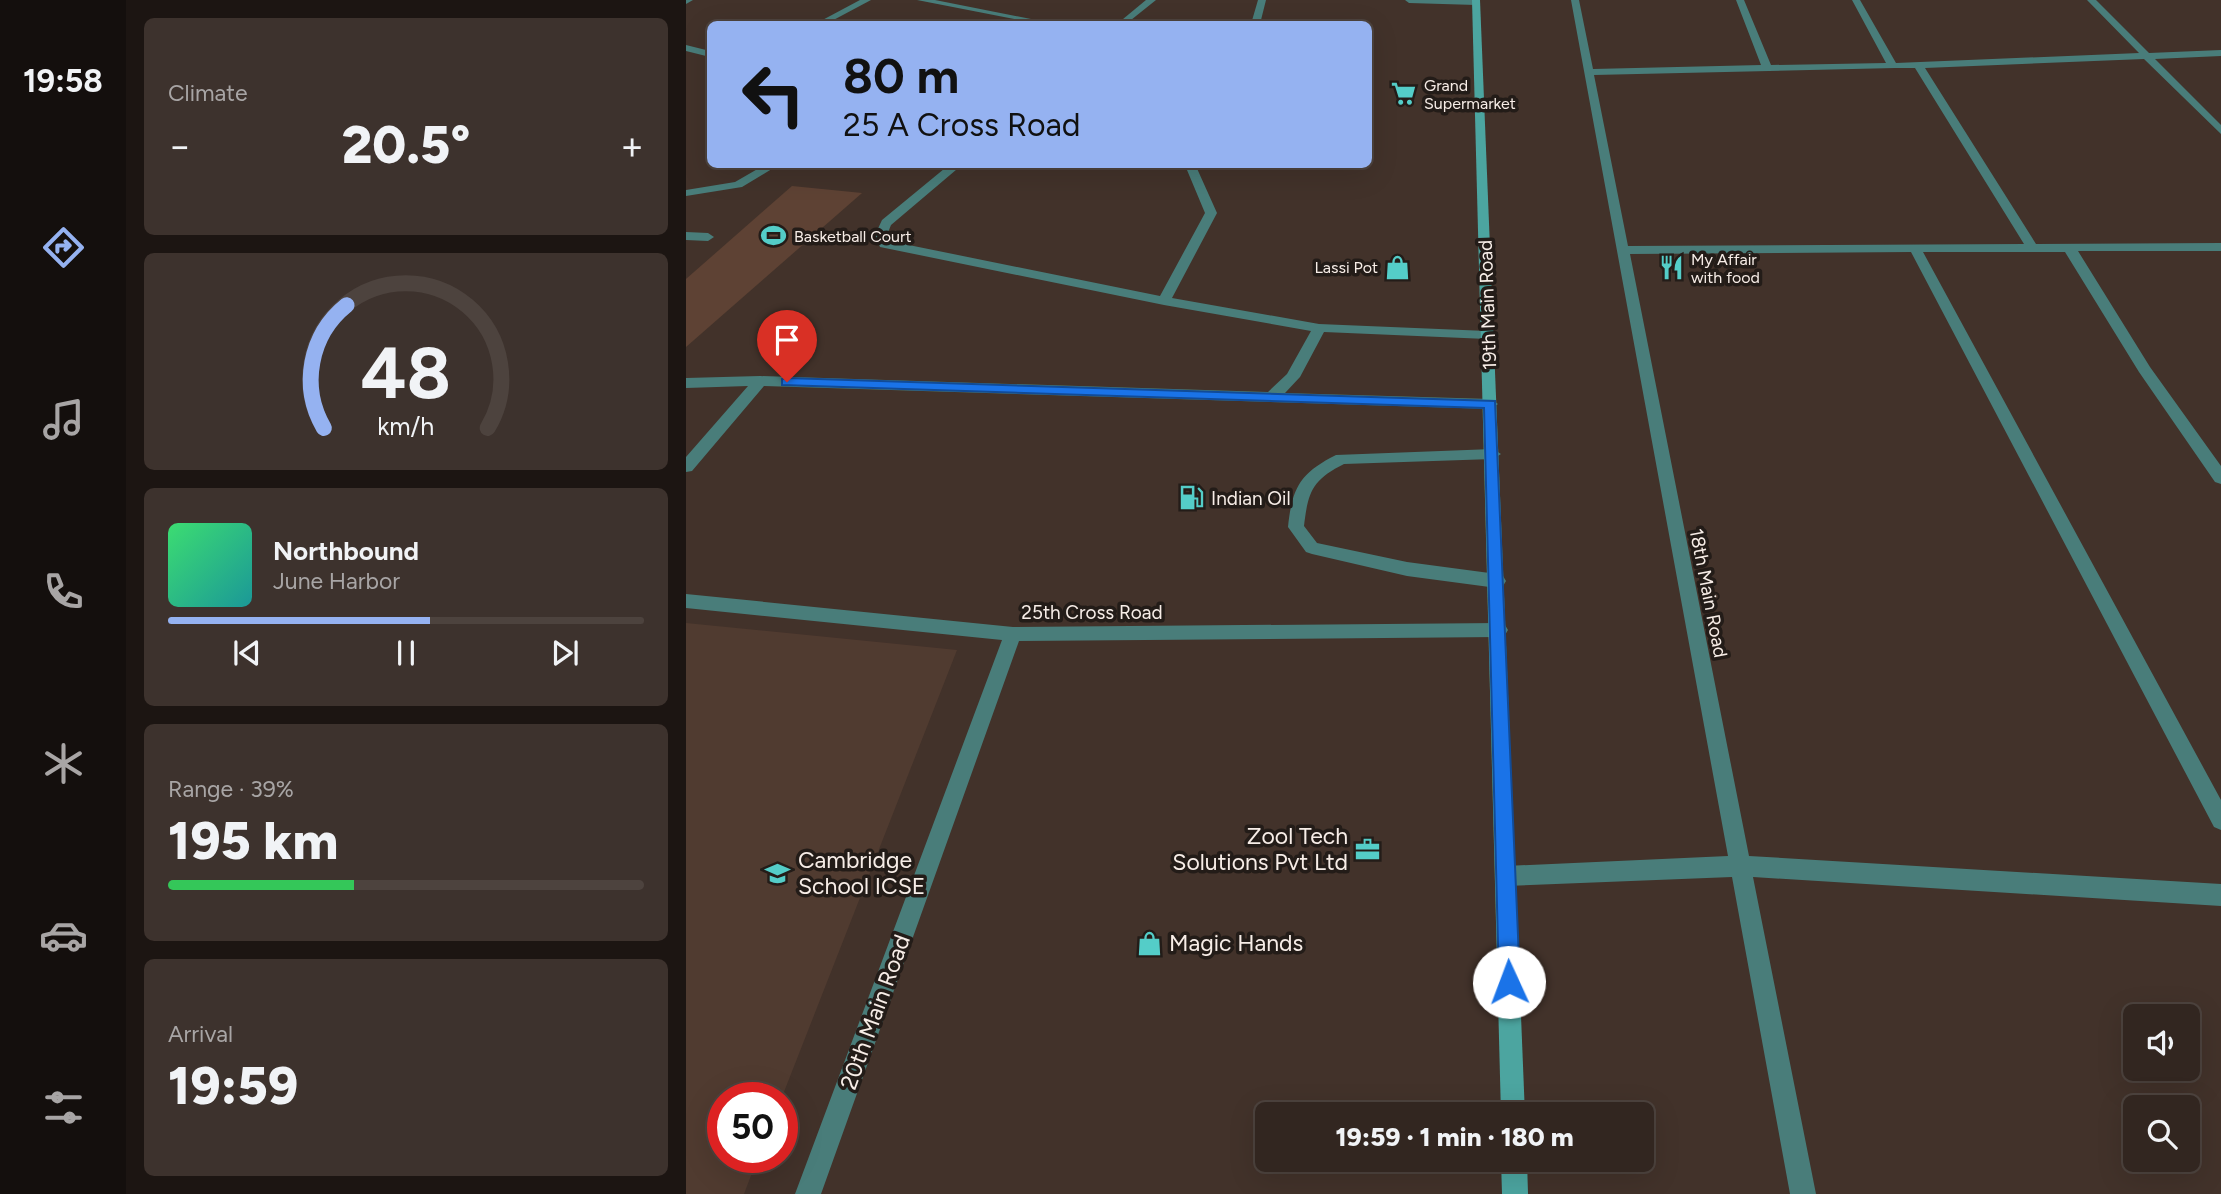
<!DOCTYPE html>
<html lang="en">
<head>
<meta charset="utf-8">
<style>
	body { margin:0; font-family:Figtree,sans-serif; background:#3d322d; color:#f1f3f6; height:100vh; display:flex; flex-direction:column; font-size:26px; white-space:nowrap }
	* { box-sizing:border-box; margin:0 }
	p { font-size:23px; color:#a8a5a5 }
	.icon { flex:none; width:38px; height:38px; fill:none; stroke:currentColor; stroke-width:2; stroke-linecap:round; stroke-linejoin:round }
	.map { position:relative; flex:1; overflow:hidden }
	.panel { display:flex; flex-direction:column; gap:18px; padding:18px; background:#1c1512; width:560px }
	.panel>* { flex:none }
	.hud { position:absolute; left:21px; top:21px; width:665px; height:147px; border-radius:10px; box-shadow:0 7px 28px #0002,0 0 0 2px #4d433e; background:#95b2f1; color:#111; overflow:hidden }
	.controls { position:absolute; left:1437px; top:1004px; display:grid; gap:14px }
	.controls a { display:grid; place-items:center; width:77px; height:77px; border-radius:10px; background:#322620; box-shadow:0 7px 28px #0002,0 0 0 2px #4d433e; font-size:35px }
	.speed { position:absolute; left:21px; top:1082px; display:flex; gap:14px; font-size:35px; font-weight:700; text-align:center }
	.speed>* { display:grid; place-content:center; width:91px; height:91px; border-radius:50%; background:#322620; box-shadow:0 7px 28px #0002,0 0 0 2px #4d433e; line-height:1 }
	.speed .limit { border:10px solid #d22; background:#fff; color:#111 }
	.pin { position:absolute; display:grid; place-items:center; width:60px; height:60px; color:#fff; margin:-72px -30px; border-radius:50% 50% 50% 0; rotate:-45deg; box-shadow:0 0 7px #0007 }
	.pin .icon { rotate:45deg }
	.me { position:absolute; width:77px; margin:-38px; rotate:358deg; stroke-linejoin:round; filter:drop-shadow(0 0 5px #0008) }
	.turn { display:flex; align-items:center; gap:24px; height:147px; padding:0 21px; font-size:32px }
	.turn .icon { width:91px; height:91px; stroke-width:2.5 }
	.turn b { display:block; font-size:49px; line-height:60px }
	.big { font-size:52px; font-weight:800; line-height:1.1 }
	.panel .tile { flex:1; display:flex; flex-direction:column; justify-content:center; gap:10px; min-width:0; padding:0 24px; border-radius:10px; background:#3d322d }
	.panel .dial { align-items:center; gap:0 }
	.dial svg { height:182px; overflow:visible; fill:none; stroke:#4d433e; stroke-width:7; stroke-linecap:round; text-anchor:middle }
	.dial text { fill:#f1f3f6; stroke:none }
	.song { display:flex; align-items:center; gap:21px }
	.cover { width:84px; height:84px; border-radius:10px; background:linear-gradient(135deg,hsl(140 70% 55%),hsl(180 70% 35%)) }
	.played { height:7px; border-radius:4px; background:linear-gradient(90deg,#95b2f1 55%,#4d433e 55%) }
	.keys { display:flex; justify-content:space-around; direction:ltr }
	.heat { display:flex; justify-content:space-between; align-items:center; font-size:38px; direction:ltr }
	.charge { height:10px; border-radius:5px; background:linear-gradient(90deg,#34c759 39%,#4d433e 0) }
	.trip { position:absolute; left:569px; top:1102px; width:399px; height:70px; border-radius:10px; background:#322620; box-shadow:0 7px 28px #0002,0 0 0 2px #4d433e; font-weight:800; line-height:70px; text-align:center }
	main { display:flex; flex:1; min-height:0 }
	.menu { display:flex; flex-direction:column; width:126px; justify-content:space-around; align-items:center; background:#140f0d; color:#a8a5a5 }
	.menu .icon { width:49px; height:49px }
	.menu .current { color:#95b2f1 }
	.menu b { font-size:32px; color:#f1f3f6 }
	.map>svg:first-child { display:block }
	.built { fill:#503b30 }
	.green { fill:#5e4234 }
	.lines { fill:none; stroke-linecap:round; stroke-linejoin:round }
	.lane { fill:#497d7a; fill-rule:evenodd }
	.street { fill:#497d7a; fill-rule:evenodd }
	.secondary { fill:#4ca5a0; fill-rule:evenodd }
	.route { fill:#1a73e8; stroke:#114b97; stroke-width:2 }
	.labels { text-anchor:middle; stroke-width:7; stroke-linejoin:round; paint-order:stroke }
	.far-poi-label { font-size:16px; fill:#f7ede7; stroke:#231c18; text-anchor:start }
	.street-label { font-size:19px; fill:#f7ede7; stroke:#231c18 }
	.poi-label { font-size:19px; fill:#f7ede7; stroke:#231c18; text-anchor:start }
	.near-poi-label { font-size:23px; fill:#f7ede7; stroke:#231c18; text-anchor:start }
	.near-street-label { font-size:23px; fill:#f7ede7; stroke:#231c18 }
</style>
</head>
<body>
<main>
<nav class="menu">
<b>19:58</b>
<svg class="icon current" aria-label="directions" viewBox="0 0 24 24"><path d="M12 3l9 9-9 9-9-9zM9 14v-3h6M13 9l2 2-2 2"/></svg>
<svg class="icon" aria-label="music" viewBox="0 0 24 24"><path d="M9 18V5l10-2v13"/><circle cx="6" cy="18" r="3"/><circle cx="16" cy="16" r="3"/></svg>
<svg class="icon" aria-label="phone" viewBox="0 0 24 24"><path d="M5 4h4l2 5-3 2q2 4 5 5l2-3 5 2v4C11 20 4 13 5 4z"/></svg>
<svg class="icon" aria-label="climate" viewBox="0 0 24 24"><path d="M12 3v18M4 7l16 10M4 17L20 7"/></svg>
<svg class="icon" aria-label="car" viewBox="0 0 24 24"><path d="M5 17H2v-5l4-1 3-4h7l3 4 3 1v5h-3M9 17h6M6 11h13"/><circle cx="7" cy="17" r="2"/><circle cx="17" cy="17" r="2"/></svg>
<svg class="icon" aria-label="filters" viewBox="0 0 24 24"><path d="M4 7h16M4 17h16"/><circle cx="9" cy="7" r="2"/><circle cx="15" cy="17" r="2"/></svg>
</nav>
<section class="panel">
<div class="tile"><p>Climate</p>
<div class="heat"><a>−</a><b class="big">20.5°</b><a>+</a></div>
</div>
<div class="tile dial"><svg viewBox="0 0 100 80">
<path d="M14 69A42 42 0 1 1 86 69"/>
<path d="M14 69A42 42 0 0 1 24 15" stroke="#95b2f1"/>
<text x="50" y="56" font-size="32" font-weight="700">48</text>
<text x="50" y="72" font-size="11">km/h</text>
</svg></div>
<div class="tile">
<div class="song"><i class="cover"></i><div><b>Northbound</b><p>June Harbor</p></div></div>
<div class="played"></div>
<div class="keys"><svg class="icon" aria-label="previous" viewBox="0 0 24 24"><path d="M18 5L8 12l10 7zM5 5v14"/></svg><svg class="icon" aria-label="pause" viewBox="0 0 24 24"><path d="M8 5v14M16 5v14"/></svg><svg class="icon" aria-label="next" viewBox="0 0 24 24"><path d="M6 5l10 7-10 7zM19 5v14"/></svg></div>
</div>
<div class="tile"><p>Range · 39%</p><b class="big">195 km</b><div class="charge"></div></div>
<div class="tile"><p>Arrival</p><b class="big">19:59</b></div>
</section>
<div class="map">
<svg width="1535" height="1194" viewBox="0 0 1535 1194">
	<rect width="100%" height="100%" fill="#42322a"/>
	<path class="built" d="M 0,623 L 271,650 L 96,1097 L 37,1097 L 37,1157 L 72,1157 L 58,1194 L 0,1194 Z"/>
	<path class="green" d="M 106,186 L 176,193 L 0,347 L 0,279 Z"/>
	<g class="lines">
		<path class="lane" d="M 807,449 L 815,454 L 807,459 L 658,464 C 626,480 622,492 618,526 L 631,543 L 721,562 L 811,574 L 817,576 L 820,581 L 817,586 L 811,588 L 721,576 L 626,554 L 620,552 L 602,527 C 606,488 614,473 650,455 Z"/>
		<g class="street">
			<path d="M 0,0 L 7,0 L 0,4 Z"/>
			<path d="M 174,0 L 185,0 L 140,24 L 129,24 Z"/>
			<path d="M 231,0 L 249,0 L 370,24 L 353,24 Z"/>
			<path d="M 460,0 L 470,0 L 440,24 L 431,24 Z"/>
			<path d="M 572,0 L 580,0 L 574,24 L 565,24 Z"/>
			<path d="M 719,0 L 793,0 L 794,2 L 790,5 L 723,3 Z"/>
			<path d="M 885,0 L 893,0 L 907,69 L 1075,65 L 1050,0 L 1058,0 L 1085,65 L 1200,63 L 1166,0 L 1174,0 L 1210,63 L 1453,53 L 1401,0 L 1410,0 L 1463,53 L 1535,50 L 1535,56 L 1469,59 L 1535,125 L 1535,134 L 1458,59 L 1239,68 L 1350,244 L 1535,243 L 1535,251 L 1392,251 L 1464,367 L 1535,466 L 1535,484 L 1529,482 L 1453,372 L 1379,252 L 1237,252 L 1535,800 L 1535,830 L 1528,827 L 1225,252 L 944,254 L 1063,856 L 1535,884 L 1535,906 L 1067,877 L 1130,1194 L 1104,1194 L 1046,877 L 820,886 L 812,883 L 809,876 L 812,869 L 820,866 L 1042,856 ZM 1209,68 L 1229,68 L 1338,244 L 942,246 L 908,75 Z"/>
			<path d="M 0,45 L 24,51 L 24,57 L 0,51 Z"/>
			<path d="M 80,164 L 94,164 L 56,187 L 0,196 L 0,190 L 49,182 Z"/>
			<path d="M 264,164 L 277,164 L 205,225 L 201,235 L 203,241 L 474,296 L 519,213 L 501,170 L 496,164 L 509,164 L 531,213 L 486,298 L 633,324 L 801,331 L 808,335 L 801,339 L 638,332 L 614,377 L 599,393 L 805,399 L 812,404 L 805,409 L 78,386 L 6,471 L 0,472 L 0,457 L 62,386 L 0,388 L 0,378 L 74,376 L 582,392 L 601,374 L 625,331 L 478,305 L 194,247 L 189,235 L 196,220 Z"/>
			<path d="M 0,232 L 22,233 L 28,237 L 22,241 L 0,240 Z"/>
			<path d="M 0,594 L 327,627 L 813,623 L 819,625 L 822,630 L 819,635 L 813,637 L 333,641 L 135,1194 L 109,1194 L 316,640 L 0,608 Z"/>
		</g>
		<g class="secondary">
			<path d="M 786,0 L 794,0 L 839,1115 L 815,1115 Z"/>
			<path d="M 815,1160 L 841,1160 L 842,1194 L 816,1194 Z"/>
		</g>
	</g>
	<path class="route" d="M 101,378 L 809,401 L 834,982 L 830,989 L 823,992 L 816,989 L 813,982 L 798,408 L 96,385 L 96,379 Z"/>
	<defs>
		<symbol id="supermarket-bare" viewBox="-9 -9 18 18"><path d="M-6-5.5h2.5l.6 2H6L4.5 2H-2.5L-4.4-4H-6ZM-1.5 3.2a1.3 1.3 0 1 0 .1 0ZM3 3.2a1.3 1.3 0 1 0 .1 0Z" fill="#54cdc8" stroke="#231c18" stroke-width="2.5" paint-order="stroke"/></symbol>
		<symbol id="stadium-bare" viewBox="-9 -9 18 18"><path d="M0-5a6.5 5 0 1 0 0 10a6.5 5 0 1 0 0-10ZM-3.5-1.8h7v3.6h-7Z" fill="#54cdc8" stroke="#231c18" stroke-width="2.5" paint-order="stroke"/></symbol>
		<symbol id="shop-bare" viewBox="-9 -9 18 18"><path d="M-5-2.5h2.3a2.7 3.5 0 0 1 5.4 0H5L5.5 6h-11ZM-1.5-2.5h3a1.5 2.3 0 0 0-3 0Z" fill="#54cdc8" stroke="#231c18" stroke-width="2.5" paint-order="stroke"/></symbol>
		<symbol id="restaurant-bare" viewBox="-9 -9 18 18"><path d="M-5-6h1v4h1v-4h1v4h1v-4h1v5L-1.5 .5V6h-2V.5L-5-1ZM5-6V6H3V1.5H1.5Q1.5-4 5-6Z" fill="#54cdc8" stroke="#231c18" stroke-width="2.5" paint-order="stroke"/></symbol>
		<symbol id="fuel-bare" viewBox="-9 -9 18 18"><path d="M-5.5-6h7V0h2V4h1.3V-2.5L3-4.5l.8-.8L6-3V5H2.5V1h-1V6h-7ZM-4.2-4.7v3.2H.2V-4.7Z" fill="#54cdc8" stroke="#231c18" stroke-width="2.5" paint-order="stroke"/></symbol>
		<symbol id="office-bare" viewBox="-9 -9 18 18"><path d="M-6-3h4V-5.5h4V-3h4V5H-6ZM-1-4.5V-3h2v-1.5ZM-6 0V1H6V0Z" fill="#54cdc8" stroke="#231c18" stroke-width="2.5" paint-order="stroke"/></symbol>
		<symbol id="school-bare" viewBox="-9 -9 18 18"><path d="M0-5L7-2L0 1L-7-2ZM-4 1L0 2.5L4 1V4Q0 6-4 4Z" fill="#54cdc8" stroke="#231c18" stroke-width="2.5" paint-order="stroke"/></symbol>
	</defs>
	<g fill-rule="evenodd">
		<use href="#supermarket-bare" x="700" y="76" width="35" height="35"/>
		<use href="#stadium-bare" x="70" y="218" width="35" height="35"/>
		<use href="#shop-bare" x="694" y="250" width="35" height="35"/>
		<use href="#restaurant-bare" x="968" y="250" width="35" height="35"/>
		<use href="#fuel-bare" x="488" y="480" width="35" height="35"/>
		<use href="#office-bare" x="664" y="832" width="35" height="35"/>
		<use href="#school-bare" x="74" y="856" width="35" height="35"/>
		<use href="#shop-bare" x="446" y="926" width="35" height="35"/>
	</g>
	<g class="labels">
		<g class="far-poi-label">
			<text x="738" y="91">Grand<tspan x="738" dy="18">Supermarket</tspan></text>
			<text x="108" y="242">Basketball Court</text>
			<text x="1005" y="265">My Affair<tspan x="1005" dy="18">with food</tspan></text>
			<text x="692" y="273" text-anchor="end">Lassi Pot</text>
		</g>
		<g class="street-label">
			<text transform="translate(801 305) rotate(-92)" y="7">19th Main Road</text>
			<text transform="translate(1023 593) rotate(79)" y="7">18th Main Road</text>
			<text x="406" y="619">25th Cross Road</text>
		</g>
		<g class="poi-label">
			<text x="525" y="505">Indian Oil</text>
		</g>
		<g class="near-poi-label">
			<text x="662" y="844" text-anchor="end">Zool Tech<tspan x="662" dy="26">Solutions Pvt Ltd</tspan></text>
			<text x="112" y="868">Cambridge<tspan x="112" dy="26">School ICSE</tspan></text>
			<text x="483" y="951">Magic Hands</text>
		</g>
		<g class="near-street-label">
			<text transform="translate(189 1012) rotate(-70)" y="8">20th Main Road</text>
		</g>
	</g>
</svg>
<div class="controls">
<a><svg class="icon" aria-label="sound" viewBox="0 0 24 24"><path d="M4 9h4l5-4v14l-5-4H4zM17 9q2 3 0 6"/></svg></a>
<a><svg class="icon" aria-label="search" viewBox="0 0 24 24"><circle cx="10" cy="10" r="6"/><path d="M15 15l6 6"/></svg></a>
</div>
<div class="speed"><div class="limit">50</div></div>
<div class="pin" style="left:101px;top:382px;background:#d93025"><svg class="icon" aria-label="arrive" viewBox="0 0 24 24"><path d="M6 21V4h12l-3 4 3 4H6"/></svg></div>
<svg class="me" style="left:823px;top:982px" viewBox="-20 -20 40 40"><circle r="19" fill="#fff"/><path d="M0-13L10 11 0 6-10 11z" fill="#1a73e8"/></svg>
<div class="trip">19:59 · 1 min · 180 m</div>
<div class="hud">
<div class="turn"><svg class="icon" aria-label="left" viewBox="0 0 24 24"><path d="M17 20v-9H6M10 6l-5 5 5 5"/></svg><div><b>80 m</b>25 A Cross Road</div></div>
</div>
</div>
</main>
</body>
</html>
